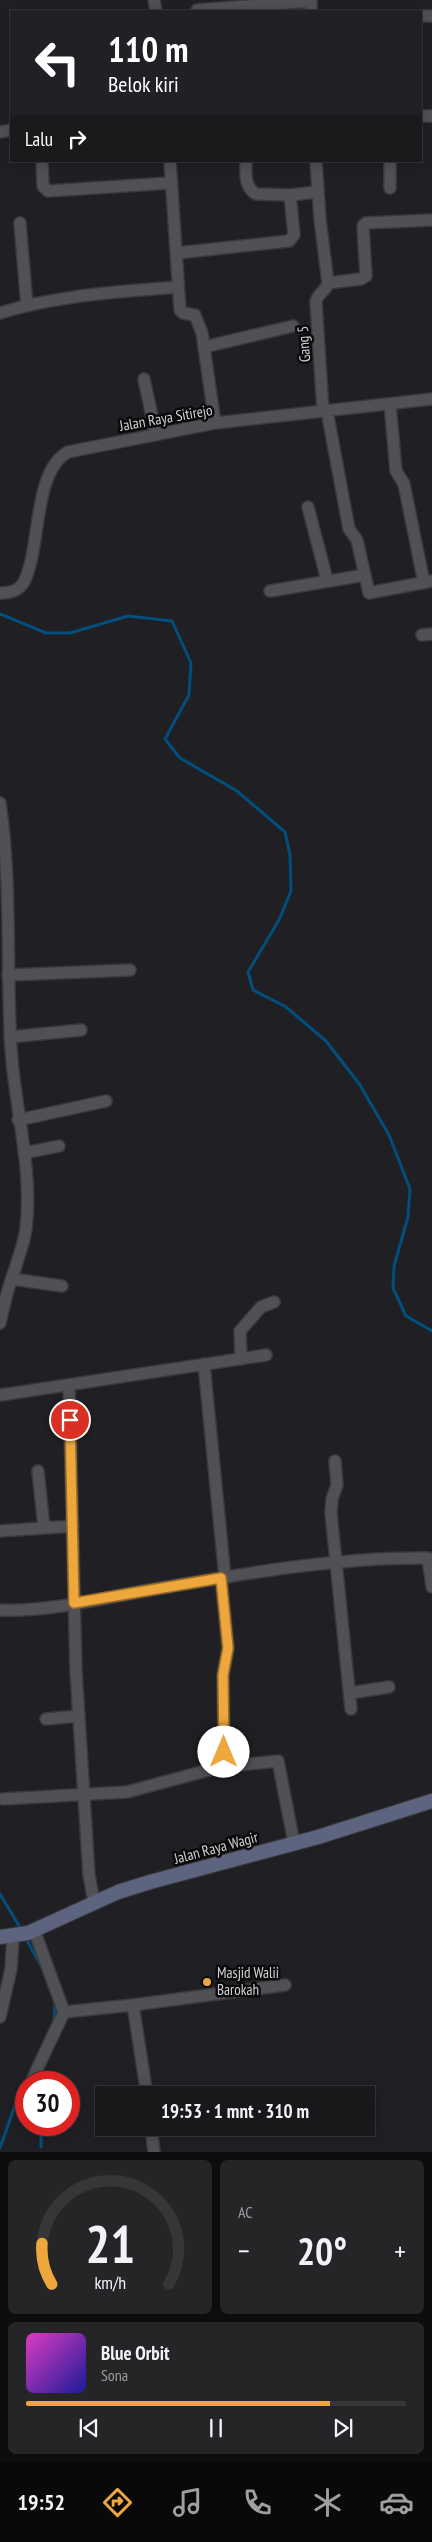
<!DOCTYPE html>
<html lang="id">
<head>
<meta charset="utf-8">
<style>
	body { margin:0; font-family:"PT Sans Narrow",sans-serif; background:#252427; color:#f1f3f6; height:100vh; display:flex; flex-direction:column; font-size:19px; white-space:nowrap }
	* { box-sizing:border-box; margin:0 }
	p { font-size:16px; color:#9f9fa2 }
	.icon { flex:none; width:28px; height:28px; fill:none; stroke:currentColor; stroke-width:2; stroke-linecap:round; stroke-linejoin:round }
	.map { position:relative; height:2152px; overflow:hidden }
	.details { display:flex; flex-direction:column; gap:8px; padding:8px; background:#0d0d0e; flex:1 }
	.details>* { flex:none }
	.banner { position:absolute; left:10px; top:10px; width:412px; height:152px; border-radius:0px; box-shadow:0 2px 12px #0003,0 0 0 1px #363639; background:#202124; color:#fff; overflow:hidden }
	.speed { position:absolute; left:15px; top:2071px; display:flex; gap:10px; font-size:25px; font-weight:700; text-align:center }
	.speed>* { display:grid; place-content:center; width:65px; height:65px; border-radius:50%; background:#18171a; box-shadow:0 2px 12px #0003,0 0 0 1px #363639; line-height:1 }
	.speed .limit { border:8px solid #d22; background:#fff; color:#111 }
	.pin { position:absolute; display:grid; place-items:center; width:42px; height:42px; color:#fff; margin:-21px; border:2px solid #fff; border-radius:50%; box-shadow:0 1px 5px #0007 }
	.me { position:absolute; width:55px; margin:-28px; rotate:0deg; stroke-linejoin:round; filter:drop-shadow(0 0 4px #0008) }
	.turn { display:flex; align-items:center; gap:18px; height:105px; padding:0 15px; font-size:22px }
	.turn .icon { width:65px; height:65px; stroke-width:2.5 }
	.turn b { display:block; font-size:35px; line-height:42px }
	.then { display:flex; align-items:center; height:48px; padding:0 15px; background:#0003; gap:10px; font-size:19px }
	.big { font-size:38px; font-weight:600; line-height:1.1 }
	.details .card { flex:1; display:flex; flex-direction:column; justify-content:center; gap:8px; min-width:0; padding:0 18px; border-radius:8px; background:#252427 }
	.details .dial { align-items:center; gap:0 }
	.dial svg { height:130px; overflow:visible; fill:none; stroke:#363639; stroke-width:7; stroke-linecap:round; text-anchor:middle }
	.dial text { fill:#f1f3f6; stroke:none }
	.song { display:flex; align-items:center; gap:15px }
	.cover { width:60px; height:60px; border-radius:8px; background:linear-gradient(135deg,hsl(310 70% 55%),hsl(240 70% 35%)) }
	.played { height:5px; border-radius:2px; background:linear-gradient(90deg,#eea73d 80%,#363639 80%) }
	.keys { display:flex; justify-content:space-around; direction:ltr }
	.heat { display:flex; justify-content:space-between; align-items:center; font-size:28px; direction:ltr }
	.details .tiles { flex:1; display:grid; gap:8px; grid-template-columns:1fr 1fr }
	.card:last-child { grid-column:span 2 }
	.trip { position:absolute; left:95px; top:2086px; width:280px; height:50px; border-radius:0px; background:#18171a; box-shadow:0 2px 12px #0003,0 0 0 1px #363639; font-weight:600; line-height:50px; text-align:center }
	.tabs { display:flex; height:80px; justify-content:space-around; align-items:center; background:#0a090a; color:#9f9fa2 }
	.tabs .icon { width:35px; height:35px }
	.tabs .on { color:#eea73d }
	.tabs b { font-size:22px; color:#f1f3f6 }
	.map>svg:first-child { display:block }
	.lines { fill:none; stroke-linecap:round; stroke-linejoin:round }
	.stream { stroke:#004f7c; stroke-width:3 }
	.minor-casing { stroke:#3a393d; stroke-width:14 }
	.secondary-casing { stroke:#3a393d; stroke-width:16 }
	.minor { stroke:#515055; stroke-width:11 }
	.secondary { stroke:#5d6480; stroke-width:14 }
	.route-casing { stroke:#9b6d28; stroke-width:12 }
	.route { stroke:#eea73d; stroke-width:9 }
	.poi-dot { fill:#eea73d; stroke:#0a0a0b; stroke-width:2 }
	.labels { text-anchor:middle; stroke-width:5; stroke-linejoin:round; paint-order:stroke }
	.street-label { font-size:15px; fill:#d3d3d5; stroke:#0a0a0b }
	.poi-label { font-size:15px; fill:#d3d3d5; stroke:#0a0a0b; text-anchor:start }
</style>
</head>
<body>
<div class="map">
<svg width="432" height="2152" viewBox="0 0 432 2152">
	<rect width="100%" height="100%" fill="#201f23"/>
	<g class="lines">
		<g class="stream">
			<path d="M 0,614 L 46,633 L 70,633 L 128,616 L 172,621 L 191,663 L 189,695 L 165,739 L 180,758 L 237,791 L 285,832 L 290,855 L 291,891 L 279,920 L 248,972 L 253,990 L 286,1007 L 326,1041 L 360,1085 L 389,1135 L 410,1189 L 408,1217 L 394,1266 L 393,1288 L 406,1316 L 432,1331"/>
			<path d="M 0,1894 L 21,1929"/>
			<path d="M 25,1937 L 44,1971"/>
			<path d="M 54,2021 L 55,2002"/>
			<path d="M 41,2125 L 41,2147"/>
			<path d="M 0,2148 L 17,2100 L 26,2093"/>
		</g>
		<defs>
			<g id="minor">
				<path d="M 154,0 L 156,11"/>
				<path d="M 197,10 L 311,1 L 311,11"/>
				<path d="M 421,16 L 432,16"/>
				<path d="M 421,116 L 432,116"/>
				<path d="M 0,132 L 11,130"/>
				<path d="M 42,161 L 43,186 L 48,191 L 170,183"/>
				<path d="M 170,161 L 180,310 L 183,313 L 195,315 L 202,333 L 215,423"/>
				<path d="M 246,161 C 246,174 244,187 256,194 L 290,195"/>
				<path d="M 316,161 L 320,219 L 328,283 C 326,292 317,293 316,302 L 323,411"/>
				<path d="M 390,161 L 390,188"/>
				<path d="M 20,223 L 27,306"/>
				<path d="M 177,253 L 289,241 L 294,235 L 290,195 L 318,192"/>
				<path d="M 328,283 L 361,279 L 366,276 L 363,226 L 366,223 L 432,220"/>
				<path d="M 0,313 C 57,295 119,292 178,287"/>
				<path d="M 204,347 L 293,326"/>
				<path d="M 144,379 L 156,435"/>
				<path d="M 390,404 L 396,471 L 404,484 L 424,583"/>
				<path d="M 327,411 L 349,529 L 357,540 L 369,593 L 432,581"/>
				<path d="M 308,507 L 327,580"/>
				<path d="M 270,591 L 365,575"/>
				<path d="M 0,593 C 7,593 16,592 21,586 C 26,581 28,572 30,565 C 39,534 37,468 68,452 L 215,423 L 432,399"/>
				<path d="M 422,635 L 432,634"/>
				<path d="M 0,803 C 12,884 6,967 11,1049 C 15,1109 33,1168 26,1229 C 24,1243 19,1255 15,1269 C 8,1286 4,1305 0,1323"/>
				<path d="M 8,975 L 130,970"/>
				<path d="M 10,1037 L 81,1030"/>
				<path d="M 18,1120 L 106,1101"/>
				<path d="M 24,1153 L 59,1146"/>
				<path d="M 12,1279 L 62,1286"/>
				<path d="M 241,1359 L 240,1331 L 261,1307 L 274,1302"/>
				<path d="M 204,1364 L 225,1578"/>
				<path d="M 69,1385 L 76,1671 L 89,1875 L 94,1902"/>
				<path d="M 0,1395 L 266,1355"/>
				<path d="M 335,1461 L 337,1485 L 332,1499 L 331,1513 L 351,1709"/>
				<path d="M 38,1471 L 44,1527"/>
				<path d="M 0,1531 L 73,1526"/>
				<path d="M 0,1610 C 48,1612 103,1598 150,1590 C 241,1574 336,1557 428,1558 L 432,1587"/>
				<path d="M 350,1693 L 389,1687"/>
				<path d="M 46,1719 L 79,1716"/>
				<path d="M 220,1767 L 278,1761 L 294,1843"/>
				<path d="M 3,1799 L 127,1792 L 220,1767 L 224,1752 L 223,1675 L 228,1648 L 221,1578"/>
				<path d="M 133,2005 L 147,2095"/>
				<path d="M 64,2012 L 133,2005 L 285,1985"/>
				<path d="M 0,2017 L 11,1969 L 13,1937"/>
				<path d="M 31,2082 L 64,2012 L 34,1930"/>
				<path d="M 151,2128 L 154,2152"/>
			</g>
			<path id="secondary" d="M 0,1937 L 28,1933 L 118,1892 L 150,1882 L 318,1837 L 432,1801"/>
		</defs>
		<use href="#minor" class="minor-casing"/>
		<use href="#secondary" class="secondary-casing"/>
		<use href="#minor" class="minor"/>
		<use href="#secondary" class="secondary"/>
	</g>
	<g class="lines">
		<defs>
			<path id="route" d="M 70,1420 L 74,1603 L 221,1578 L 228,1648 L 223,1675 L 224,1752"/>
		</defs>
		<use href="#route" class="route-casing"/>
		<use href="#route" class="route"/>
	</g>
	<circle class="poi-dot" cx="207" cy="1982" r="5"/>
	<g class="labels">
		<g class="street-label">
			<text transform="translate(304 344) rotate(-94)" y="5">Gang 5</text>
			<text transform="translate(166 418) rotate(-10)" y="5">Jalan Raya Sitirejo</text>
			<text transform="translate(216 1848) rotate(-15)" y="5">Jalan Raya Wagir</text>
		</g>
		<g class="poi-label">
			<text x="217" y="1978">Masjid Walii<tspan x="217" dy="17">Barokah</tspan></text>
		</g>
	</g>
</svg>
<div class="speed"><div class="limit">30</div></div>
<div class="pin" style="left:70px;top:1420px;background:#d93025"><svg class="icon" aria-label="arrive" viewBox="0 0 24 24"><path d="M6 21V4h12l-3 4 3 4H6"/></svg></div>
<svg class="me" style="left:224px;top:1752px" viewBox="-20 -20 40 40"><circle r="19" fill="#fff"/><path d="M0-13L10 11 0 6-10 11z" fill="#eea73d"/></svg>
<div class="trip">19:53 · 1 mnt · 310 m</div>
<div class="banner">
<div class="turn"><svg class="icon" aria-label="left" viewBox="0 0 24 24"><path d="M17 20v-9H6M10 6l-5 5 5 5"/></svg><div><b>110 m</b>Belok kiri</div></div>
<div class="then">Lalu<svg class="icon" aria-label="right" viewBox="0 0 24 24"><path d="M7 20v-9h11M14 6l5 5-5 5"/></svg></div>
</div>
</div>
<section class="details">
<div class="tiles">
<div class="card dial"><svg viewBox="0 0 100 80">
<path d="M14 69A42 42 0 1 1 86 69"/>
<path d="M14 69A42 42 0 0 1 8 44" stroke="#eea73d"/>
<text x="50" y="56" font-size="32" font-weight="700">21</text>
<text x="50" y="72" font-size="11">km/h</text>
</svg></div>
<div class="card"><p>AC</p>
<div class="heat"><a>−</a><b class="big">20°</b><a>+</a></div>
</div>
<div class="card">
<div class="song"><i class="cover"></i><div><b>Blue Orbit</b><p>Sona</p></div></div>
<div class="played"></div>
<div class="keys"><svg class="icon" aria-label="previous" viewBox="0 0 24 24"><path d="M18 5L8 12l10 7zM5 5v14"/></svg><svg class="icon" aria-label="pause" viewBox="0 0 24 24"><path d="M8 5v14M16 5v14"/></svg><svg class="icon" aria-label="next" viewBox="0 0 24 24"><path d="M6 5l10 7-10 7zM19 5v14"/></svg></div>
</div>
</div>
</section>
<nav class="tabs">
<b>19:52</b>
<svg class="icon on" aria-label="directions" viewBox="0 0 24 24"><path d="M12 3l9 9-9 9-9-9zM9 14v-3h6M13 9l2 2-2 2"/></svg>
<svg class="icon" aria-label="music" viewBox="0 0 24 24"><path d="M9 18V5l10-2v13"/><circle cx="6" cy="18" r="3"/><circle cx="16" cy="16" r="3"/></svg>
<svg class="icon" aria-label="phone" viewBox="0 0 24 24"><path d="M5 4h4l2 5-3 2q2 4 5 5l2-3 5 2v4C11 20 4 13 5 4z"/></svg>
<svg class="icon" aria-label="climate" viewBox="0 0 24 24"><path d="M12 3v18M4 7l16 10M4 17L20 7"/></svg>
<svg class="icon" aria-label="car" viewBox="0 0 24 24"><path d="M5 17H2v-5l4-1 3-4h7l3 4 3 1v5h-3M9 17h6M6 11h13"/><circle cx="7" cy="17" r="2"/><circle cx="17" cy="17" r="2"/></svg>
</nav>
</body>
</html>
